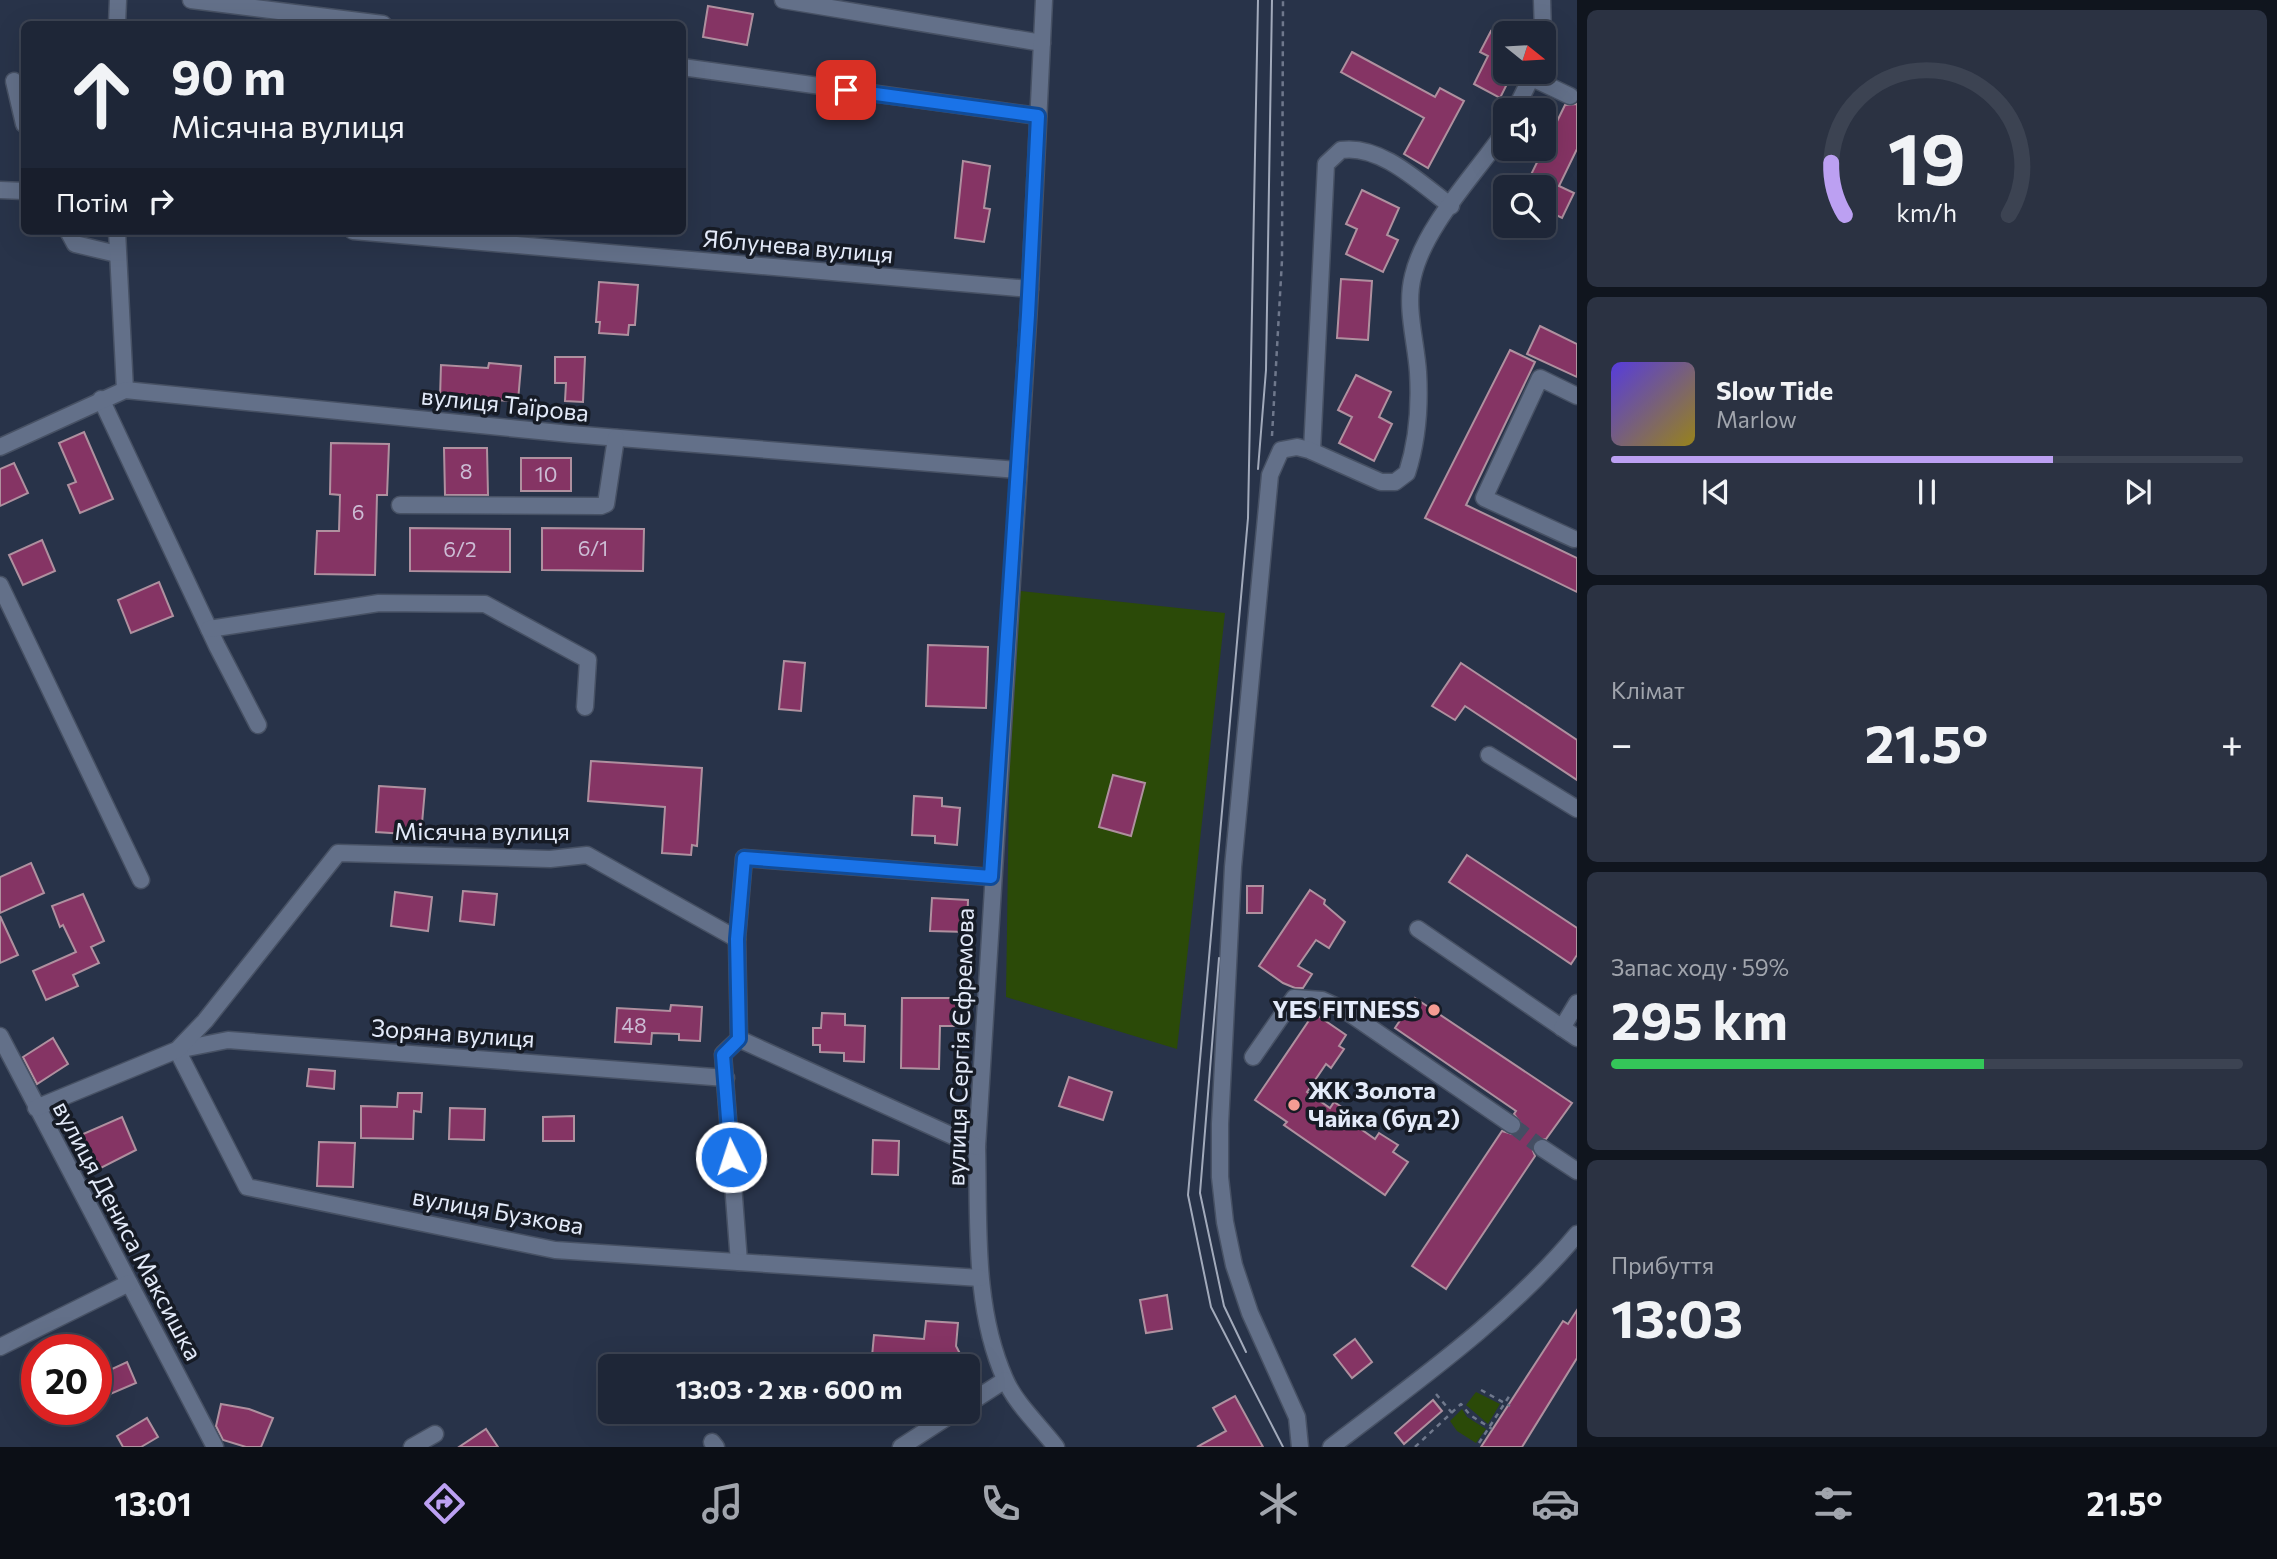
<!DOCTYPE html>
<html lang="uk">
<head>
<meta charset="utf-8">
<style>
	body { margin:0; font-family:Commissioner,sans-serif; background:#2b3242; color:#f1f3f6; height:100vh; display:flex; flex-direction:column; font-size:26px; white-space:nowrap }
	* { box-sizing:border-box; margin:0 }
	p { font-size:23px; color:#a1a5ad }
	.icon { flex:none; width:38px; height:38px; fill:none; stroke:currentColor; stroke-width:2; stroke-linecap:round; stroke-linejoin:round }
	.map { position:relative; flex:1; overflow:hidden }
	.panel { display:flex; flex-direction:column; gap:10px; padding:10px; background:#10151e; width:700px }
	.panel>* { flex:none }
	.hud { position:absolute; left:21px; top:21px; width:665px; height:214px; border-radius:10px; box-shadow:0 7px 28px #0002,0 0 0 2px #3c4352; background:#1e2637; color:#f1f3f6; overflow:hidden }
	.needle { width:46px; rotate:108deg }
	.controls { position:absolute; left:1493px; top:21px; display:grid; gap:14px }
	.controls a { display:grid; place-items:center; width:63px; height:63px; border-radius:10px; background:#1e2637; box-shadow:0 7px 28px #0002,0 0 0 2px #3c4352; font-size:35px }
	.speed { position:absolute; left:21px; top:1334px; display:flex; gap:14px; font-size:35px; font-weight:700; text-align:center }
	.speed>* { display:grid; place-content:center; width:91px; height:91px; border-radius:50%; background:#1e2637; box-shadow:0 7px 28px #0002,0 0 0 2px #3c4352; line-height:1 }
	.speed .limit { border:10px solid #d22; background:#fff; color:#111 }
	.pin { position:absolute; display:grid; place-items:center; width:60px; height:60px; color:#fff; margin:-30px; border-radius:14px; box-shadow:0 4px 10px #0006 }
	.me { position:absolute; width:77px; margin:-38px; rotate:356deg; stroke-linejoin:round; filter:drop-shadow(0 0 5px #0008) }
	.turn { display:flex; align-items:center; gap:24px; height:147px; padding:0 35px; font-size:32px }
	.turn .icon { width:91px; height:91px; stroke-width:2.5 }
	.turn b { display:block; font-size:49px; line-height:60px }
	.then { display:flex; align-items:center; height:66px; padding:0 35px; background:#0003; gap:14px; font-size:26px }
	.big { font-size:52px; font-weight:700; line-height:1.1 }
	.panel .tile { flex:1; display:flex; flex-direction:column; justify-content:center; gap:10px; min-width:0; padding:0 24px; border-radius:10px; background:#2b3242 }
	.panel .dial { align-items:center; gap:0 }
	.dial svg { height:182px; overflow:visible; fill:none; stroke:#3c4352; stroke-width:7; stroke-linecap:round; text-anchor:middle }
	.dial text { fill:#f1f3f6; stroke:none }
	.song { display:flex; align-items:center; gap:21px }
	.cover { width:84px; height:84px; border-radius:10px; background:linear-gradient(135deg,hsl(250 70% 55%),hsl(50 70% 35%)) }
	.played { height:7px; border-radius:4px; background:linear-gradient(90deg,#bca0f2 70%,#3c4352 70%) }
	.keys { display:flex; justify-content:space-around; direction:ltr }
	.heat { display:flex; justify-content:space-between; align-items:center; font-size:38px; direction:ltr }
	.charge { height:10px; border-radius:5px; background:linear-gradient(90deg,#34c759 59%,#3c4352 0) }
	.trip { position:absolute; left:598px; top:1354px; width:382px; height:70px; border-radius:10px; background:#1e2637; box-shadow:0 7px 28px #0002,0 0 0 2px #3c4352; font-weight:700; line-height:70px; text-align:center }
	.dock { display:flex; height:112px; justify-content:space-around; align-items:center; background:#0c0f16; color:#a1a5ad }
	.dock .icon { width:49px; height:49px }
	.dock .selected { color:#bca0f2 }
	.dock b { font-size:32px; color:#f1f3f6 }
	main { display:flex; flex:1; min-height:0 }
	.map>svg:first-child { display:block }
	.green { fill:#2b4a08 }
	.building { fill:#853464; stroke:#af909f; stroke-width:2 }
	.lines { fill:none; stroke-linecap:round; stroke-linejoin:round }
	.minor-tunnel { stroke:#444e63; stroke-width:16; stroke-dasharray:16 8; stroke-linecap:butt }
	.minor-casing { stroke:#475164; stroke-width:19 }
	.path { stroke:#6f788c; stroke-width:2.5; stroke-dasharray:5 5; stroke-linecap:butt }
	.minor { stroke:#637089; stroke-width:16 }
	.tram { stroke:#a2aabb; stroke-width:2 }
	.route-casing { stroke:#114b97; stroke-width:18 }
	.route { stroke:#1a73e8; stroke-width:12 }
	.poi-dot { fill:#f59c93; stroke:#161b25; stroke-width:2.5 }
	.labels { text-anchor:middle; stroke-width:7; stroke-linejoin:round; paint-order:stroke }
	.number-label { font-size:21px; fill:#ccbcd4 }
	.street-label { font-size:24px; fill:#e3eaf9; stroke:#161b25 }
	.poi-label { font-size:24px; font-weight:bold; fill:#e3eaf9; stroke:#161b25; text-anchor:end }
</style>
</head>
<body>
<main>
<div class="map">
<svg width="1577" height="1447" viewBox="0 0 1577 1447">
	<rect width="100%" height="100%" fill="#283349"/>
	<g class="green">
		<path d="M 1012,590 L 1225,613 L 1177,1049 L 1006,997 Z"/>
		<path d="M 1476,1392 L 1500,1404 L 1488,1424 L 1466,1405 Z"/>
		<path d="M 1462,1409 L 1467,1417 L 1486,1429 L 1476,1443 L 1457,1431 L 1450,1421 Z"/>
	</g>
	<g class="building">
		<path d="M 708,6 L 753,14 L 747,45 L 703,37 Z"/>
		<path d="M 1491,31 L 1505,39 L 1505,72 L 1513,72 L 1500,98 L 1474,84 L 1488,56 L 1480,52 Z"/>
		<path d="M 1352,52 L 1435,97 L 1440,88 L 1464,101 L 1428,168 L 1404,154 L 1424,118 L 1341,72 Z"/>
		<path d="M 1577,104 L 1577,149 L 1559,186 L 1574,193 L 1562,218 L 1544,209 L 1544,187 L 1525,187 L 1565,105 Z"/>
		<path d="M 963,161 L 990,166 L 984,208 L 990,209 L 984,242 L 955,238 Z"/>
		<path d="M 1362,190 L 1399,208 L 1387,235 L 1398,240 L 1383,272 L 1346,254 L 1357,229 L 1346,224 Z"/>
		<path d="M 1341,279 L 1372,281 L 1368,340 L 1337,338 Z"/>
		<path d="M 599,282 L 638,285 L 635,325 L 629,325 L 628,335 L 599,333 L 600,322 L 596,322 Z"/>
		<path d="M 1540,326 L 1577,344 L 1577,377 L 1527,354 Z"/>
		<path d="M 1510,350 L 1535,362 L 1466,505 L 1577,558 L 1577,592 L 1425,518 Z"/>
		<path d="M 555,357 L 585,357 L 583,402 L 565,401 L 566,383 L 555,383 Z"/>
		<path d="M 489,363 L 521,366 L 518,401 L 440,398 L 441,365 L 488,368 Z"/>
		<path d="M 1356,375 L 1391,392 L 1379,417 L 1392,424 L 1374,461 L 1339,443 L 1352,417 L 1338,410 Z"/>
		<path d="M 84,432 L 113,499 L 80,513 L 68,485 L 76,482 L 59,443 Z"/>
		<path d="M 331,443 L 389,444 L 387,495 L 377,495 L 375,575 L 315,574 L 317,531 L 339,531 L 340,495 L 330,494 Z"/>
		<path d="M 444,448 L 487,448 L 488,495 L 445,495 Z"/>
		<rect x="521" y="458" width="50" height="33"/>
		<path d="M 14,463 L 28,493 L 0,506 L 0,469 Z"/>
		<path d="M 410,528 L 510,529 L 510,572 L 410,571 Z"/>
		<path d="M 542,528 L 644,529 L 643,571 L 542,570 Z"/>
		<path d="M 42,540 L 55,571 L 23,585 L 9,555 Z"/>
		<path d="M 159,582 L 173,616 L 131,633 L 118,600 Z"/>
		<path d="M 928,645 L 988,647 L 986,708 L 926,706 Z"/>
		<path d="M 784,661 L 805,663 L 801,711 L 779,709 Z"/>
		<path d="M 1461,663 L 1577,740 L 1577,780 L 1465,706 L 1455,720 L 1432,706 Z"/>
		<path d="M 591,761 L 702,768 L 697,846 L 692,845 L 691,855 L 662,853 L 665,807 L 588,801 Z"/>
		<path d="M 1113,775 L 1145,783 L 1131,836 L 1099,827 Z"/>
		<path d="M 379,786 L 425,789 L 421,835 L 376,832 Z"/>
		<path d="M 914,796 L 942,798 L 942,806 L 960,808 L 957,845 L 935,843 L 935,836 L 912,835 Z"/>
		<path d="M 1467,855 L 1577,928 L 1577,955 L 1571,964 L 1449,882 Z"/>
		<path d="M 31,863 L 44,893 L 0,913 L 0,877 Z"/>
		<path d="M 1247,886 L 1263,886 L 1262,913 L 1247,913 Z"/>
		<path d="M 1310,890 L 1325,900 L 1324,904 L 1345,922 L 1329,948 L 1316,940 L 1298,966 L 1312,974 L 1303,988 L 1295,988 L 1283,983 L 1259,966 Z"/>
		<path d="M 463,891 L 497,894 L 494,925 L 460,921 Z"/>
		<path d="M 395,892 L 432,897 L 428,931 L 391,926 Z"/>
		<path d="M 83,894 L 104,941 L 91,947 L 99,963 L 73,975 L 78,986 L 46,1000 L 33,971 L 76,952 L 63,925 L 60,927 L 52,906 Z"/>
		<path d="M 932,898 L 968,900 L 967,932 L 930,931 Z"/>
		<path d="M 0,916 L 18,955 L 0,963 Z"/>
		<path d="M 902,998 L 957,998 L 956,1026 L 940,1026 L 939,1069 L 901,1068 Z"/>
		<path d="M 1415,998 L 1572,1103 L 1546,1139 L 1534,1142 L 1532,1148 L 1535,1156 L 1446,1289 L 1412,1266 L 1502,1131 L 1516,1135 L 1522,1125 L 1514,1114 L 1516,1111 L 1395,1028 Z"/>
		<path d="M 671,1005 L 702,1007 L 700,1041 L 679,1040 L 679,1034 L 652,1033 L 651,1044 L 615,1042 L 617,1008 L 670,1011 Z"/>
		<path d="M 822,1013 L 845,1014 L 845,1025 L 865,1026 L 864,1062 L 844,1061 L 844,1053 L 820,1052 L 820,1045 L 813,1045 L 813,1028 L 821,1028 Z"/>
		<path d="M 1314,1013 L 1346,1035 L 1339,1046 L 1344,1049 L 1331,1068 L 1326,1064 L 1307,1092 L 1330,1108 L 1334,1102 L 1352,1114 L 1348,1120 L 1375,1139 L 1379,1133 L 1398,1145 L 1393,1152 L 1408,1162 L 1385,1195 L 1284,1125 L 1287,1122 L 1255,1100 Z"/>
		<path d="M 53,1038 L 68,1064 L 37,1084 L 23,1057 Z"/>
		<path d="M 309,1069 L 335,1071 L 334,1089 L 307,1086 Z"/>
		<path d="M 1069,1077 L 1112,1092 L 1103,1120 L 1059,1106 Z"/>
		<path d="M 398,1093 L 422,1093 L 421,1112 L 414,1111 L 413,1139 L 361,1138 L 361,1106 L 397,1107 Z"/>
		<path d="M 450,1108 L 485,1109 L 484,1140 L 449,1139 Z"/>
		<path d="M 574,1116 L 574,1141 L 543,1141 L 543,1117 Z"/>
		<path d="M 122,1117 L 136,1150 L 91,1173 L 74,1138 Z"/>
		<path d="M 873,1140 L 899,1141 L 898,1175 L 872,1174 Z"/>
		<path d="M 319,1142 L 355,1143 L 353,1187 L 317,1186 Z"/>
		<path d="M 1167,1295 L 1172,1329 L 1146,1333 L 1140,1300 Z"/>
		<path d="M 1577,1310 L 1577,1358 L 1522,1447 L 1481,1447 L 1563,1321 L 1568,1324 Z"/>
		<path d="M 926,1321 L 958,1323 L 956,1346 L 967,1367 L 871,1367 L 874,1335 L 924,1339 Z"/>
		<path d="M 1355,1339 L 1372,1362 L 1352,1378 L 1334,1355 Z"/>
		<path d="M 127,1362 L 136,1383 L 108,1395 L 99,1375 Z"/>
		<path d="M 1235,1396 L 1263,1447 L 1197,1447 L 1226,1431 L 1213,1408 Z"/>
		<path d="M 1433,1400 L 1442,1411 L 1404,1444 L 1395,1433 Z"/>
		<path d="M 221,1404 L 249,1409 L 273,1418 L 261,1447 L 246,1447 L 223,1440 L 216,1426 Z"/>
		<path d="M 147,1418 L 158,1437 L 141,1447 L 123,1447 L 117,1436 Z"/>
		<path d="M 486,1429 L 498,1447 L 459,1447 Z"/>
	</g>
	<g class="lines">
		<path class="minor-tunnel" d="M 1512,1125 L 1542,1148"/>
		<defs>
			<g id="minor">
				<path d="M 191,0 L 383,24"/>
				<path d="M 783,0 L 1042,43"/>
				<path d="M 1044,0 L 1030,289 L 977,1147 C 979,1223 973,1307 1005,1379 C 1015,1403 1040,1426 1056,1447"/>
				<path d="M 1542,0 L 1543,33"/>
				<path d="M 117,24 L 118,0"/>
				<path d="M 682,67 L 1038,116"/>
				<path d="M 1532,78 L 1570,96"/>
				<path d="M 14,81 L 24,124"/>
				<path d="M 1515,110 L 1534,72"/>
				<path d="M 0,190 L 24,191"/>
				<path d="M 68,231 L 75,244 L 117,254"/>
				<path d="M 117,231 L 125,390"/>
				<path d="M 353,231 L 1030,289"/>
				<path d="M 101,399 L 217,646 L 258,725"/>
				<path d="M 0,447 L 125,390 L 570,434 L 1018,470"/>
				<path d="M 1312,451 L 1326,164 L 1341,150 C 1381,144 1421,184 1451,206"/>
				<path d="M 400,505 L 601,506 L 606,504 L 616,438"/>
				<path d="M 1574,539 L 1484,498 L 1540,378 L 1577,396"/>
				<path d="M 0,585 L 141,880"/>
				<path d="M 209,629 L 379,603 L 485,604 L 588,660 L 585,707"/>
				<path d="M 1489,755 L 1577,809"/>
				<path d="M 1418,929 L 1577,1038"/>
				<path d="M 737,939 L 739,1039 L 723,1054 L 739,1262"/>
				<path d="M 1562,1028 L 1577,1003"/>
				<path d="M 0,1036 L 215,1447"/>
				<path d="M 739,1039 L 977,1147"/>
				<path d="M 1253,1057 L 1294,998 L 1322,1000 L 1346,1011 L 1512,1125"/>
				<path d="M 726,1078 L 228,1040 L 177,1050 L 247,1187 L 555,1250 L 980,1278"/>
				<path d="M 36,1108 L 177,1050 L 205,1021 L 338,853 L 550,859 L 587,855 L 737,939 L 744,858 L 991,877"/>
				<path d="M 1542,1148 L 1577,1171"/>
				<path d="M 0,1347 L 129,1283"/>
				<path d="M 968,1404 L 1005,1380"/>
				<path d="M 712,1442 L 716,1447"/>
				<path d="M 412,1447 L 435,1434"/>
				<path d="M 901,1447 L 955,1412"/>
				<path d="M 1300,1447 L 1297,1417 L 1250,1313 L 1234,1265 L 1225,1222 L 1220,1177 L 1220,1124 L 1233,867 L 1270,475 L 1281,450 L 1297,447 L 1309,450 L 1381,482 L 1395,482 L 1407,473 C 1417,442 1420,405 1418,372 C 1416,341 1405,307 1413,276 C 1425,225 1476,174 1505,131"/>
				<path d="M 1331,1447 C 1417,1381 1507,1318 1577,1234"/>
			</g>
		</defs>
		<use href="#minor" class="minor-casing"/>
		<g class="path">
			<path d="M 1272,436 L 1282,260 L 1283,0"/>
			<path d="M 1481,1390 L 1510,1406"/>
			<path d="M 1436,1394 L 1452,1413"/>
			<path d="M 1479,1443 L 1510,1395"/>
			<path d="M 1415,1447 L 1461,1404 L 1470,1415 L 1492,1429"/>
		</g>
		<use href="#minor" class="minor"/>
		<g class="tram">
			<path d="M 1258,0 L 1248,518 L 1188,1195 L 1211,1307 L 1283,1447"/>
			<path d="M 1258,469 L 1266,370 L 1272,0"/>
			<path d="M 1219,958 L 1200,1193 L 1224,1306 L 1246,1352"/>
		</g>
	</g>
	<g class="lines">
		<defs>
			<path id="route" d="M 731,1157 L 723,1055 L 739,1039 L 737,939 L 744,858 L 991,877 L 1028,315 L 1038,116 L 846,90"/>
		</defs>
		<use href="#route" class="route-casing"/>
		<use href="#route" class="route"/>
	</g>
	<g class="poi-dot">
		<circle cx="1434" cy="1010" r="7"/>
		<circle cx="1294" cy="1105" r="7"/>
	</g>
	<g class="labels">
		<g class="number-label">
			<text x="466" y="479">8</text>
			<text x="546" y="482">10</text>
			<text x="358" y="520">6</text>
			<text x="593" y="556">6/1</text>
			<text x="460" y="557">6/2</text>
			<text x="634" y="1033">48</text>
		</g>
		<g class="street-label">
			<text transform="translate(798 247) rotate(5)" y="8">Яблунева вулиця</text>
			<text transform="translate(505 405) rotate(6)" y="8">вулиця Таїрова</text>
			<text x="482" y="840">Місячна вулиця</text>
			<text transform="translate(453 1034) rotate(4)" y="8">Зоряна вулиця</text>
			<text transform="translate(961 1047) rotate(-88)" y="8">вулиця Сергія Єфремова</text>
			<text transform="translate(498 1212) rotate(10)" y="8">вулиця Бузкова</text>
			<text transform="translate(127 1231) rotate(62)" y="8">вулиця Дениса Максишка</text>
		</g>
		<g class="poi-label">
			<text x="1420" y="1018">YES FITNESS</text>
			<text x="1308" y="1099" text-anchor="start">ЖК Золота<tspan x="1308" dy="28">Чайка (буд 2)</tspan></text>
		</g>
	</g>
</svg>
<div class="controls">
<a><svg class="needle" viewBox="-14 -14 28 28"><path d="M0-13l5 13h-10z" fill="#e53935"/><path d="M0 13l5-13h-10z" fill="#a1a5ad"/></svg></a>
<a><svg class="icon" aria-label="sound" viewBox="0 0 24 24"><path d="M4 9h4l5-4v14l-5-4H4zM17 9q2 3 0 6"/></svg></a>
<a><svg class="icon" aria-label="search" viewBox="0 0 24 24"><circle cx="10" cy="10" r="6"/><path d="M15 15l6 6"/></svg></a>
</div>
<div class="speed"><div class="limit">20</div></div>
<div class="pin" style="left:846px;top:90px;background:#d93025"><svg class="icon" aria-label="arrive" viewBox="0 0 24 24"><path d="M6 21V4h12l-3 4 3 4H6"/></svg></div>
<svg class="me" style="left:731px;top:1157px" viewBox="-20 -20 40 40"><circle r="17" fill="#1a73e8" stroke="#fff" stroke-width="3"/><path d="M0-11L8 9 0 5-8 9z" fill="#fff"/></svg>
<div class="trip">13:03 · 2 хв · 600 m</div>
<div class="hud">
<div class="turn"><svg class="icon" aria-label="ahead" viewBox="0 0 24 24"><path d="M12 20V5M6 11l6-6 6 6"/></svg><div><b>90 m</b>Місячна вулиця</div></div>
<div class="then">Потім<svg class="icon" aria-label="right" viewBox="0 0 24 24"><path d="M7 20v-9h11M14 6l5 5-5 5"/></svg></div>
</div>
</div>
<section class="panel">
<div class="tile dial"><svg viewBox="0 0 100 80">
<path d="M14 69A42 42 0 1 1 86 69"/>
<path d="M14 69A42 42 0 0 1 8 46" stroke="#bca0f2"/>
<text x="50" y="56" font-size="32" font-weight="700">19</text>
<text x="50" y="72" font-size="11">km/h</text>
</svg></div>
<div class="tile">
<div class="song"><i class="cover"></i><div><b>Slow Tide</b><p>Marlow</p></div></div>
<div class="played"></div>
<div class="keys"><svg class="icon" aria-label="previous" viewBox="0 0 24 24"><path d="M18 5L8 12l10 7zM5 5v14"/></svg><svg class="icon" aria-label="pause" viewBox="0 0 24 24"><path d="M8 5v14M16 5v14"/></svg><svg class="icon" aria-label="next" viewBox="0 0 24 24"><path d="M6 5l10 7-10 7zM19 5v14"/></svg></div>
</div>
<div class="tile"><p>Клімат</p>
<div class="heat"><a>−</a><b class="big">21.5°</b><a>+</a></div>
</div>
<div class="tile"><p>Запас ходу · 59%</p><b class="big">295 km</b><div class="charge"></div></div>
<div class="tile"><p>Прибуття</p><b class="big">13:03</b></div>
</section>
</main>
<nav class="dock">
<b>13:01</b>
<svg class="icon selected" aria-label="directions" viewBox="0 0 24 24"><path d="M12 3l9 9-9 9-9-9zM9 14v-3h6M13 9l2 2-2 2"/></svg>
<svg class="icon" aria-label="music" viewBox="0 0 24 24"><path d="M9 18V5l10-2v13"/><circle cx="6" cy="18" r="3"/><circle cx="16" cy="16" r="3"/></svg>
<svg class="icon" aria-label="phone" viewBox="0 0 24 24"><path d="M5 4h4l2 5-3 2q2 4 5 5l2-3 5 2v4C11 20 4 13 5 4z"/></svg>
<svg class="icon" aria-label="climate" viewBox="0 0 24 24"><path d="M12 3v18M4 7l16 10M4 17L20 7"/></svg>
<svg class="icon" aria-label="car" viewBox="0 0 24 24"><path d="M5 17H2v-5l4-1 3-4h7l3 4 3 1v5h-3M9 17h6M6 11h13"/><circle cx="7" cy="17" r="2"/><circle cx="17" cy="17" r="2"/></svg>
<svg class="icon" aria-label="filters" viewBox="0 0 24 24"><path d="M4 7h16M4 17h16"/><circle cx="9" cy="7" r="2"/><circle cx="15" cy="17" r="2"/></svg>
<b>21.5°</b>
</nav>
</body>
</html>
